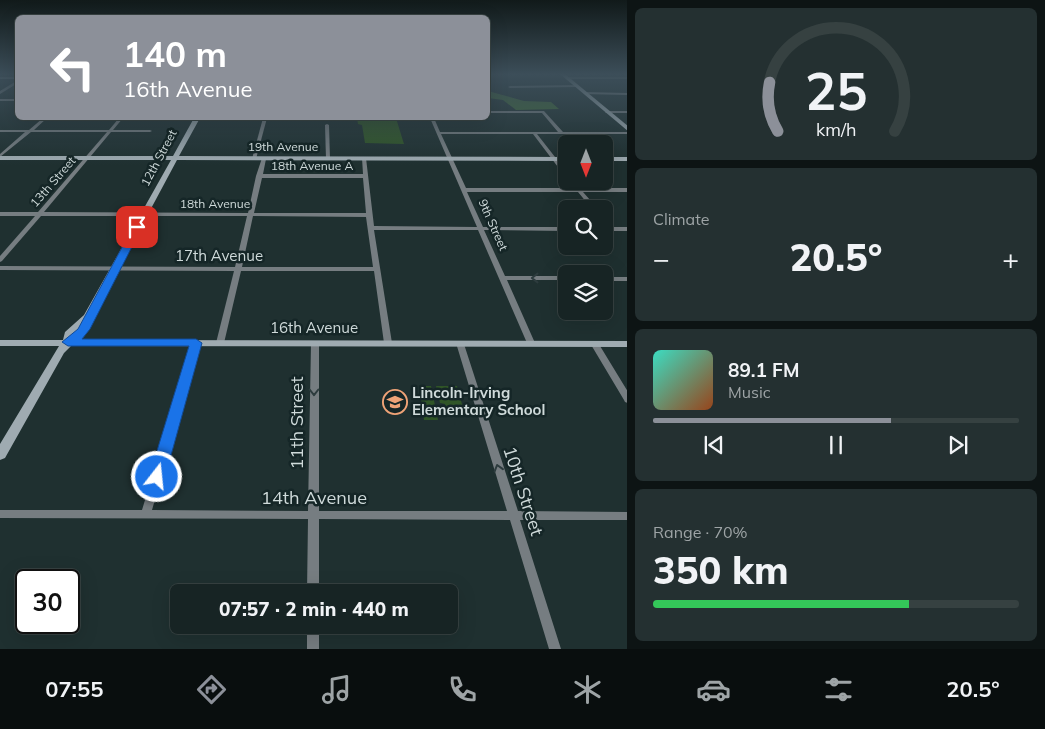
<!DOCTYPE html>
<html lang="en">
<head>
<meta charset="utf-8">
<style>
	body { margin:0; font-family:Mulish,sans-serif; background:#243031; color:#f1f3f6; height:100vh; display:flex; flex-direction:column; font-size:19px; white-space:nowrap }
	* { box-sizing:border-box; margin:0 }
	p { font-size:16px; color:#9ea4a6 }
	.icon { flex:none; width:28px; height:28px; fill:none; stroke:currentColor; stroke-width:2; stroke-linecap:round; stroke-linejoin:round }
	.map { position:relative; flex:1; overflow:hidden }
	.sheet { display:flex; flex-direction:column; gap:8px; padding:8px; background:#0d1414; width:418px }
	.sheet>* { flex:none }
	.top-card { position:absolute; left:15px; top:15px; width:475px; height:105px; border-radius:8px; box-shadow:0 5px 20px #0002,0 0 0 1px #364141; background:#8c9099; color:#fff; overflow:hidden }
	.needle { width:32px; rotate:180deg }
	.fabs { position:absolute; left:558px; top:135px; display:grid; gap:10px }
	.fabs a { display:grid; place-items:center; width:55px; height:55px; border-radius:8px; background:#172424; box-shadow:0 5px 20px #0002,0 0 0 1px #364141; font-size:25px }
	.speed { position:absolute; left:15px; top:569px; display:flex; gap:10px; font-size:25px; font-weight:700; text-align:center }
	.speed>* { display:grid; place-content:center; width:65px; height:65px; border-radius:50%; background:#172424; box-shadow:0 5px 20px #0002,0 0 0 1px #364141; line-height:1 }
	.speed .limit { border:2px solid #111; border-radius:8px; background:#fff; color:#111 }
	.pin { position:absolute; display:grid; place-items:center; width:42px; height:42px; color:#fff; margin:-21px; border-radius:10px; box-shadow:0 2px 8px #0006 }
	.me { position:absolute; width:55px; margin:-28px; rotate:16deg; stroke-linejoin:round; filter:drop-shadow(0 0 4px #0008) }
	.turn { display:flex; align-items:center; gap:18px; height:105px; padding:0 25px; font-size:22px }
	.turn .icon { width:65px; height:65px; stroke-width:2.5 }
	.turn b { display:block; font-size:35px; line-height:42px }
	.big { font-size:38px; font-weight:800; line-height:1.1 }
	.sheet .tile { flex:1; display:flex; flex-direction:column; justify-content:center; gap:8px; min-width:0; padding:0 18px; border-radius:8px; background:#243031 }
	.sheet .dial { align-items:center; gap:0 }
	.dial svg { height:130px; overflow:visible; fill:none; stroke:#364141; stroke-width:7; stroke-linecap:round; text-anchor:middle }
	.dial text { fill:#f1f3f6; stroke:none }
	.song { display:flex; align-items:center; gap:15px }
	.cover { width:60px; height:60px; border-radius:8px; background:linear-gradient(135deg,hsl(170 70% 55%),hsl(20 70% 35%)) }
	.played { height:5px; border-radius:2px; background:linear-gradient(90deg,#8c9099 65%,#364141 65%) }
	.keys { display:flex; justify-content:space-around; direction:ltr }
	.heat { display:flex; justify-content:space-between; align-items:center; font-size:28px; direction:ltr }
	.charge { height:8px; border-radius:4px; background:linear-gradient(90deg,#34c759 70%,#364141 0) }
	.trip { position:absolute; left:170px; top:584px; width:288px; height:50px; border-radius:8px; background:#172424; box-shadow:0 5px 20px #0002,0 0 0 1px #364141; font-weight:800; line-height:50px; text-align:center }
	.tab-bar { display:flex; height:80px; justify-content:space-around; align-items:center; background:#090e0e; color:#9ea4a6 }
	.tab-bar .icon { width:35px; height:35px }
	.tab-bar .current { color:#8c9099 }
	.tab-bar b { font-size:22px; color:#f1f3f6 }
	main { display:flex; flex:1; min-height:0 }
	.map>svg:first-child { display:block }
	.green { fill:#305527 }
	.forest { fill:#3f6a35 }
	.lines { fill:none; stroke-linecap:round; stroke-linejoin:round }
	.street { fill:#767d81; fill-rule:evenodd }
	.secondary { fill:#9fabb1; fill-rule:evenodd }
	.oneway { stroke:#2d3c3e }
	.route { fill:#1a73e8; stroke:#114b97 }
	.labels { text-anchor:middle; stroke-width:5; stroke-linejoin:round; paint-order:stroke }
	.far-street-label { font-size:12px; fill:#cfdada; stroke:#152627 }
	.street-label { font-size:15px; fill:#cfdada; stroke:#152627 }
	.poi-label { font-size:15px; font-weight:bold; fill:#cfdada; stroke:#152627; text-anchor:start }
	.near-street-label { font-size:18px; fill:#cfdada; stroke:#152627 }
</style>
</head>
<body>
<main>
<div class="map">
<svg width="628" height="649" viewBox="0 0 628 649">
	<rect width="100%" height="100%" fill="#1f3030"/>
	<g class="green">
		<path d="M 357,118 L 396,118 L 404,144 L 365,143 L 362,125 L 358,124 Z"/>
		<path d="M 419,386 L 431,386 L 438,420 L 424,420 Z"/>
		<path d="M 436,386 L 457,386 L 463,408 L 446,408 L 445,404 L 440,403 Z"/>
	</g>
	<path class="forest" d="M 488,91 L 524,101 L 551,102 L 559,109 L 516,110 L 503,100 L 488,98 Z"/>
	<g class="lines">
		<g class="street">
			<path d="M 567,77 L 628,77 L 628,79 L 566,79 Z"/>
			<path d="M 18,80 L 18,83 L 0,94 L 0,91 Z"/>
			<path d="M 577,85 L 576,87 L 510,88 L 508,87 L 510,86 Z"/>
			<path d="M 585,92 L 628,93 L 628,95 L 584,94 Z"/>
			<rect x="0" y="99" width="18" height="2"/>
			<path d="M 488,111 L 544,111 L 563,132 L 628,132 L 628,134 L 537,134 L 566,171 L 566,176 L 564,175 L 533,134 L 441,134 L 466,188 L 575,188 L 570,181 L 575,181 L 581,188 L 628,188 L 628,192 L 583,192 L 598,209 L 592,209 L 578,192 L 467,192 L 483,227 L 566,227 L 566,231 L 484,230 L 505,276 L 566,276 L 566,280 L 507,280 L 535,343 L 534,345 L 531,345 L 527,343 L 478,230 L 374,230 L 392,343 L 388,345 L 384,343 L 374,271 L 241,271 L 224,343 L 220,345 L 216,343 L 234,271 L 0,270 L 0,266 L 235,267 L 247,216 L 41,216 L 2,261 L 0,262 L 0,256 L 35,216 L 0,216 L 0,212 L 38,212 L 107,132 L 31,132 L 0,157 L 0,154 L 25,132 L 0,132 L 0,130 L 29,130 L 43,118 L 47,118 L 34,130 L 109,130 L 119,118 L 123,118 L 113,130 L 150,130 L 152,131 L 150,132 L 111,132 L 44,212 L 248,213 L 256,176 L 262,158 L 266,159 L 263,174 L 363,174 L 362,158 L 364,157 L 366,158 L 374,226 L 477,227 L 430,118 L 434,118 L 440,132 L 558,132 L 542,113 L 488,113 ZM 262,178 L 363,178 L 366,213 L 254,213 ZM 253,216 L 366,217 L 373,267 L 242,267 Z"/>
			<path d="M 607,111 L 628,111 L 628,113 L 606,113 L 605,112 Z"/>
			<path d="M 263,118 L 267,118 L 256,159 L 254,160 L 252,159 Z"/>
			<path d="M 327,124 L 329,125 L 330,159 L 328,160 L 326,159 L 325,125 Z"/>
			<path d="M 604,218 L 606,219 L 613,227 L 628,227 L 628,231 L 604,231 L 604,227 L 607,227 L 604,224 Z"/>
			<rect x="604" y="277" width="24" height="4"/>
			<path d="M 193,341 L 196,341 L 200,343 L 152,510 L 308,511 L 311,343 L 315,341 L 319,343 L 319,511 L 507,511 L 456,343 L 460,341 L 463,341 L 518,511 L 628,512 L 628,520 L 520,520 L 561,649 L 549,649 L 510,520 L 319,519 L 319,592 L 307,592 L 308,519 L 0,518 L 0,510 L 142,510 Z"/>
			<path d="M 591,341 L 597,341 L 628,392 L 628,403 L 625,402 L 624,400 L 590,343 Z"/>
			<rect x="307" y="625" width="12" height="24"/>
		</g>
		<g class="secondary">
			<path d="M 560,74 L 565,74 L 628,126 L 628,131 Z"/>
			<rect x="0" y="77" width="18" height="2"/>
			<path d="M 194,118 L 200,118 L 179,156 L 566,157 L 566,161 L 177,160 L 93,317 L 89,328 L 79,340 L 628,341 L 628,347 L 71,346 L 64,353 L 5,458 L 0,460 L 0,444 L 59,346 L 0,346 L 0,340 L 63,340 L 65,332 L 84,315 L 171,160 L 0,160 L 0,156 L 173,156 Z"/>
			<rect x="604" y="157" width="24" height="4"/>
		</g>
	</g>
	<defs><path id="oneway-chevron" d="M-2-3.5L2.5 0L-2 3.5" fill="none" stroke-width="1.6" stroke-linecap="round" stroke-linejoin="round" transform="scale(1.25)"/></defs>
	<g class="oneway">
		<use href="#oneway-chevron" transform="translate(535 278) rotate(-180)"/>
		<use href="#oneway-chevron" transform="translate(314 392) rotate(90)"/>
		<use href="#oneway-chevron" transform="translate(498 468) rotate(-107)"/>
	</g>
	<linearGradient id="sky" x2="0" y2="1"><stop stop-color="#111a1a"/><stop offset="0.45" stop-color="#3c4e59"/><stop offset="1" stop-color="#3c4e59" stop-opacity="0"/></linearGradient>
	<rect width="628" height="165" fill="url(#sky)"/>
	<path class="route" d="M 137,224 L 142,227 L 90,329 L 82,339 L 196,339 L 202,343 L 165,477 L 162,481 L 157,483 L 152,481 L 149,477 L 189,346 L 68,346 L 62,342 L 78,329 L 133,227 Z"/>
	<defs>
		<symbol id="school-ring" viewBox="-11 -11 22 22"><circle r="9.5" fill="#152627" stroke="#efa377" stroke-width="1.5"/><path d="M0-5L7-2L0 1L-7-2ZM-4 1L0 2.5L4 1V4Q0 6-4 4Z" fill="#efa377"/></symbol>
	</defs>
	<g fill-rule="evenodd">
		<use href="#school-ring" x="381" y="388" width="28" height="28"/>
	</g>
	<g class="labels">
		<g class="far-street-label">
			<text x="283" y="151">19th Avenue</text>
			<text transform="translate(159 158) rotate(-62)" y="4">12th Street</text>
			<text x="312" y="170">18th Avenue A</text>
			<text transform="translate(53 182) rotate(-49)" y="4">13th Street</text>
			<text x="215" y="208">18th Avenue</text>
			<text transform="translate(493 225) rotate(66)" y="4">9th Street</text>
		</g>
		<g class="street-label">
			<text x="219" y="261">17th Avenue</text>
			<text x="314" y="333">16th Avenue</text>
		</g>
		<g class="poi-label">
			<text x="412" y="398">Lincoln-Irving<tspan x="412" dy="17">Elementary School</tspan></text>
		</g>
		<g class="near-street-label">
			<text transform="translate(297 423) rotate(-90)" y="6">11th Street</text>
			<text transform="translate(523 491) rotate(72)" y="6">10th Street</text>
			<text x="314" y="504">14th Avenue</text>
		</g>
	</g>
</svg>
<div class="fabs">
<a><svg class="needle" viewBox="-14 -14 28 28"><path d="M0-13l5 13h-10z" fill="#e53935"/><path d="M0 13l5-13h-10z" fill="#9ea4a6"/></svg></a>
<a><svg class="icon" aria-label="search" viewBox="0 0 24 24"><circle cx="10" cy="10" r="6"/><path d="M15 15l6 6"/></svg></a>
<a><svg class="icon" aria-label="layers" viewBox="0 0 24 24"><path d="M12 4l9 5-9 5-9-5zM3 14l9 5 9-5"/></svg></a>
</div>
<div class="speed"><div class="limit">30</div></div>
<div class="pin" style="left:137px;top:227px;background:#d93025"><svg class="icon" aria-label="arrive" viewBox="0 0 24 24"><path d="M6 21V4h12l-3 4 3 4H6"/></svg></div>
<svg class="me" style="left:157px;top:477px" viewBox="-20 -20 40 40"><circle r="17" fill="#1a73e8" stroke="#fff" stroke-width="3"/><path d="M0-11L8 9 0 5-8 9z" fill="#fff"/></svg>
<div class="trip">07:57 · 2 min · 440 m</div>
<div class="top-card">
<div class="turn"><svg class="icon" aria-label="left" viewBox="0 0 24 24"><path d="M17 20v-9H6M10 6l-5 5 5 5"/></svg><div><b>140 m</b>16th Avenue</div></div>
</div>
</div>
<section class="sheet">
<div class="tile dial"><svg viewBox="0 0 100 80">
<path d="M14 69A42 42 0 1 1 86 69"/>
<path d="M14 69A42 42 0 0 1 9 39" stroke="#8c9099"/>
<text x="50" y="56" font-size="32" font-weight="700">25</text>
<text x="50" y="72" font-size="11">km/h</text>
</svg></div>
<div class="tile"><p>Climate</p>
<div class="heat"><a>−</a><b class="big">20.5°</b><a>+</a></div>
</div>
<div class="tile">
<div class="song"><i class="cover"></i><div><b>89.1 FM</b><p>Music</p></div></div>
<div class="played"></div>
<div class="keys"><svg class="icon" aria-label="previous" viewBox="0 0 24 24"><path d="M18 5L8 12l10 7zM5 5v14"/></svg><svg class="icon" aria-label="pause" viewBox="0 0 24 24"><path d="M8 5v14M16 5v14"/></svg><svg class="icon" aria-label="next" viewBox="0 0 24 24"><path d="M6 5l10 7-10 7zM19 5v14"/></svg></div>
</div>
<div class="tile"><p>Range · 70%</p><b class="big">350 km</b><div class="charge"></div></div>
</section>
</main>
<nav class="tab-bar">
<b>07:55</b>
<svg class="icon current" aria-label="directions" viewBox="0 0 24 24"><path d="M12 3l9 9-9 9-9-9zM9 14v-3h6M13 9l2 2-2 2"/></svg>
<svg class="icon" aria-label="music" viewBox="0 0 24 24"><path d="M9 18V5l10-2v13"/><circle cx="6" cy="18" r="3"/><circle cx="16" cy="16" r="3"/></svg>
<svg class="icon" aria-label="phone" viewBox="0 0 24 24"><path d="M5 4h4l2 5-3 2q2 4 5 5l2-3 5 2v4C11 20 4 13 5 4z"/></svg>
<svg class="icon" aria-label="climate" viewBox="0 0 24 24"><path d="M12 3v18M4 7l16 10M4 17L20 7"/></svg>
<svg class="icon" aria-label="car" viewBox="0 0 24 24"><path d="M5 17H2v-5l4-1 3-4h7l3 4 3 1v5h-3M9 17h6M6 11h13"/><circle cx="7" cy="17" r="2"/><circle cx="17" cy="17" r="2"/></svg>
<svg class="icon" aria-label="filters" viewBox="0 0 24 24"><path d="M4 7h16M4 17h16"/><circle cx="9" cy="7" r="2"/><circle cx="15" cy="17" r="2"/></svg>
<b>20.5°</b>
</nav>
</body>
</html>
